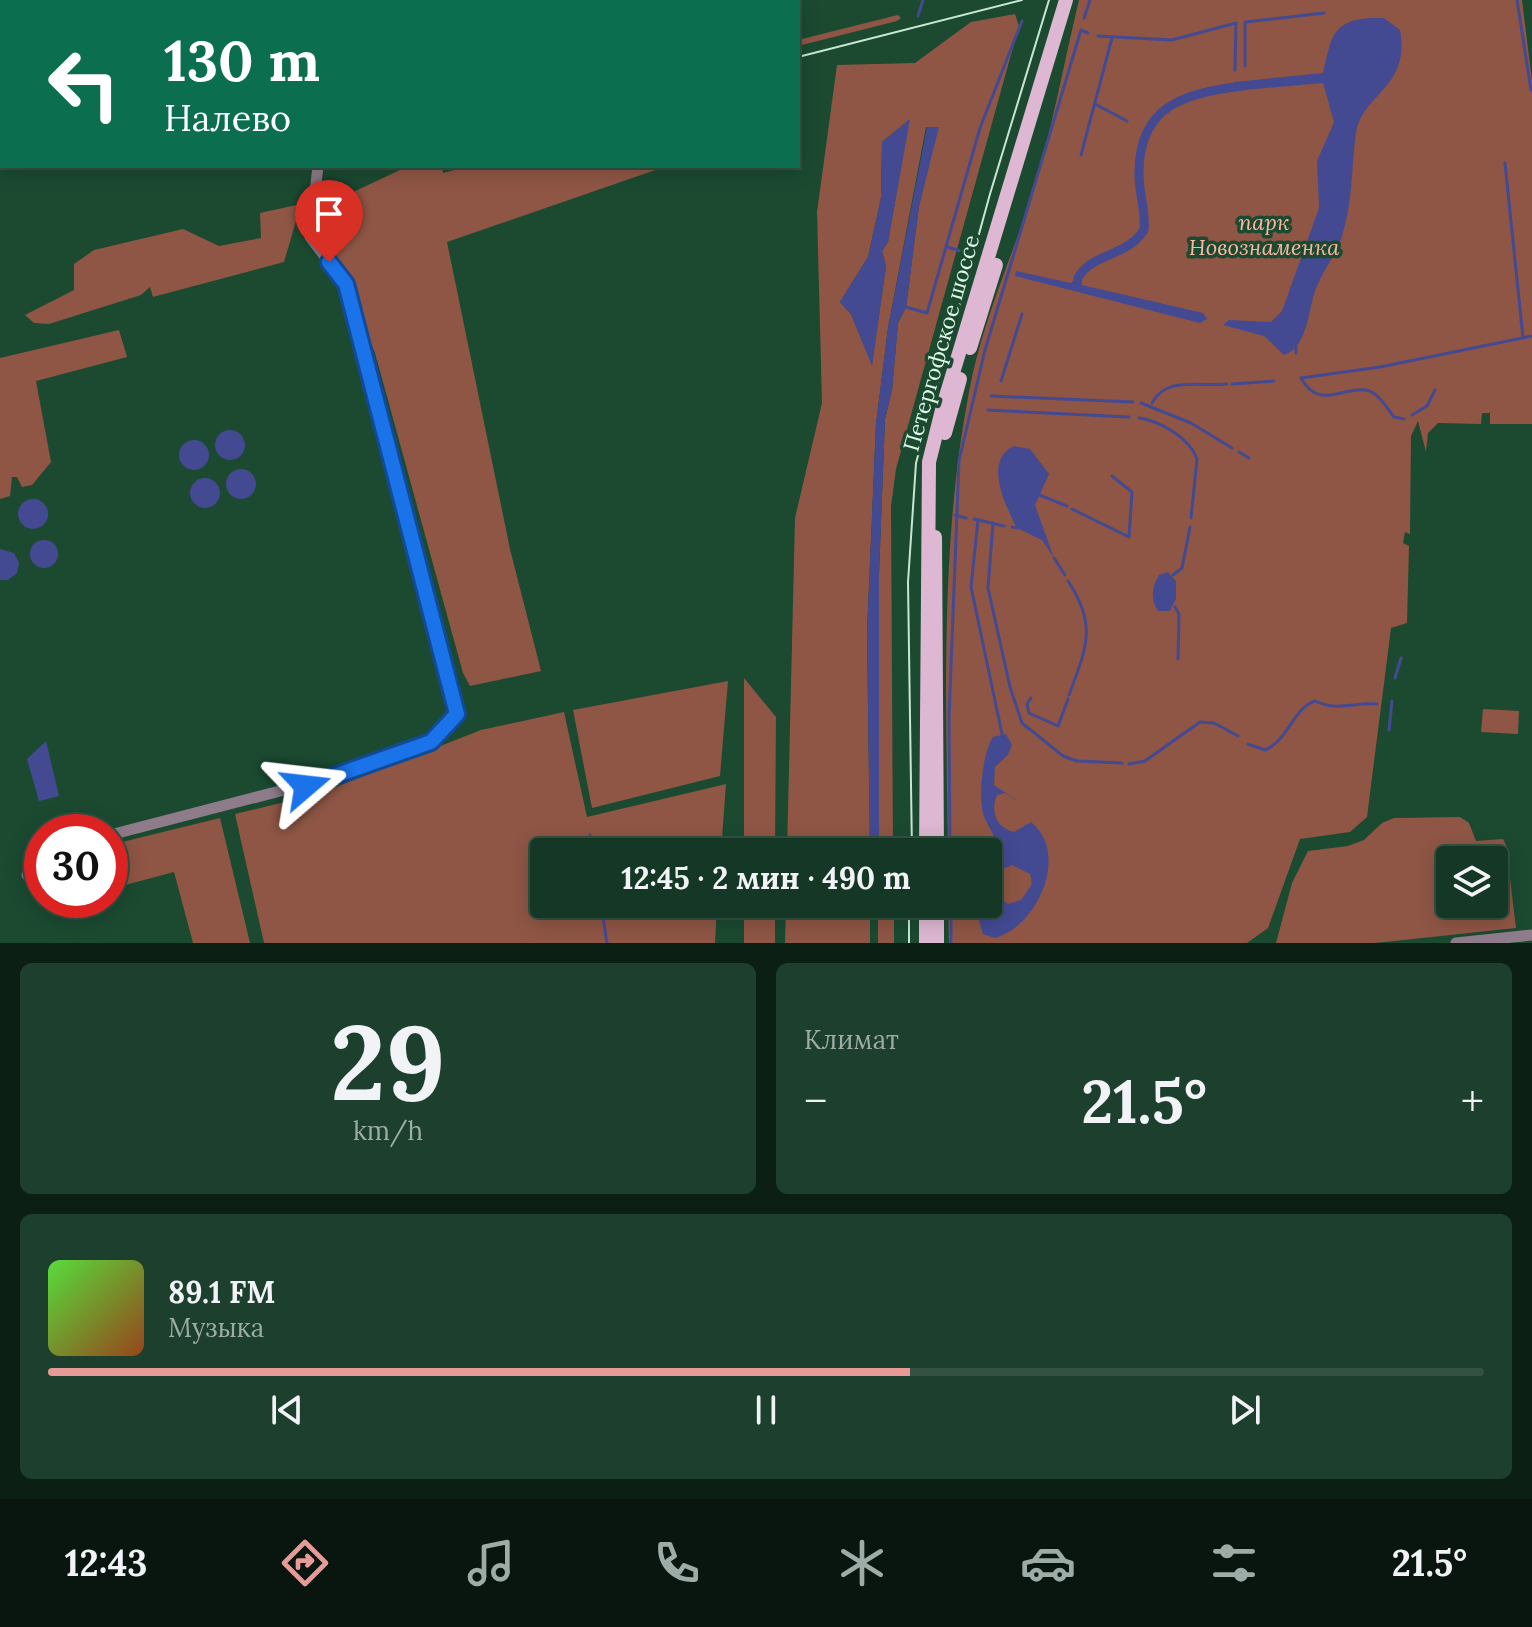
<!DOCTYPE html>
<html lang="ru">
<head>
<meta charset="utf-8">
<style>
	body { margin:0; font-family:Lora,serif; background:#1d3f2d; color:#f1f3f6; height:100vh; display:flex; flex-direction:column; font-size:30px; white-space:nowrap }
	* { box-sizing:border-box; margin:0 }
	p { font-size:26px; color:#9daca7 }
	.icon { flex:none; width:44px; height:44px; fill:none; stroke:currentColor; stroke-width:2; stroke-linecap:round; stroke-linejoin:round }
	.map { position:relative; height:943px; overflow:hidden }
	.drawer { display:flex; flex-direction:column; gap:20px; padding:20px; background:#0b1f14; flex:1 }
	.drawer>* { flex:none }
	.banner { position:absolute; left:0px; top:0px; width:800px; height:168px; box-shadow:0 4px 20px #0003,0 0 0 2px #335242; background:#0b6e4f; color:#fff; overflow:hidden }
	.controls { position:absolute; left:1436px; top:846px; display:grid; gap:16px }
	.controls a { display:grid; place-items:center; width:72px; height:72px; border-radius:8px; background:#143825; box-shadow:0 4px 20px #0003,0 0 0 2px #335242; font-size:40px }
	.speed { position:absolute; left:24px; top:814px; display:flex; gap:16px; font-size:40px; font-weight:700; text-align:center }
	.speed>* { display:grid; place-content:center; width:104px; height:104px; border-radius:50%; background:#143825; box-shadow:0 4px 20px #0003,0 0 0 2px #335242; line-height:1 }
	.speed .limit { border:12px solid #d22; background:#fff; color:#111 }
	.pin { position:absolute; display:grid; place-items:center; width:68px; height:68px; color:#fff; margin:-82px -34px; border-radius:50% 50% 50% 0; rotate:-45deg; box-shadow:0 0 8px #0007 }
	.pin .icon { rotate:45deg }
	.me { position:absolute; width:88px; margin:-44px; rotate:73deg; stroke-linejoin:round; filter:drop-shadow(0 0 6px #0008) }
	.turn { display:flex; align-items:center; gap:28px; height:168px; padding:0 32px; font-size:36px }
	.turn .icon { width:104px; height:104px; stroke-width:2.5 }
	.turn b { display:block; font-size:56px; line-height:68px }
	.big { font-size:60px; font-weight:800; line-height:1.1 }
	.drawer .widget { flex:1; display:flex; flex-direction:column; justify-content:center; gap:12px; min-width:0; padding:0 28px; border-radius:12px; background:#1d3f2d }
	.drawer .dial { align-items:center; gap:0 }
	.dial b { font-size:104px; line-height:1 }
	.song { display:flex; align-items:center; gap:24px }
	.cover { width:96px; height:96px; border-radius:12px; background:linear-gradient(135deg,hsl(110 70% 55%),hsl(20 70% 35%)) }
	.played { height:8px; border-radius:4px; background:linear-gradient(90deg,#e69b98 60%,#335242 60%) }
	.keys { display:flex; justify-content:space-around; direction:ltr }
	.heat { display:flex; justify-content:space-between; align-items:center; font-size:44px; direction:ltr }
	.drawer .tiles { flex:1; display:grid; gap:20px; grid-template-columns:1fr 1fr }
	.widget:last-child { grid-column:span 2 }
	.trip { position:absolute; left:530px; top:838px; width:472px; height:80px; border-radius:8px; background:#143825; box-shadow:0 4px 20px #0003,0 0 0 2px #335242; font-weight:800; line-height:80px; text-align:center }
	.tab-bar { display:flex; height:128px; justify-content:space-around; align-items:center; background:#08160f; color:#9daca7 }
	.tab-bar .icon { width:56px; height:56px }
	.tab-bar .on { color:#e69b98 }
	.tab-bar b { font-size:36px; color:#f1f3f6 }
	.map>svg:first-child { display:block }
	.green { fill:#8f5645; fill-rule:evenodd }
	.water { fill:#444a92; fill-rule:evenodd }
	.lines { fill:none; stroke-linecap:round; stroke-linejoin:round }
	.stream { stroke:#444a92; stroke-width:3 }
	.canal { stroke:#444a92; stroke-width:9 }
	.minor { stroke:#8f7c8a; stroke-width:11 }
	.major { stroke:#deb7d2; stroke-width:14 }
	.tram { stroke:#c9e5d3; stroke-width:2 }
	.route-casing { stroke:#114b97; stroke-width:20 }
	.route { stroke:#1a73e8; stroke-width:14 }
	.labels { text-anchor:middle; stroke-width:7; stroke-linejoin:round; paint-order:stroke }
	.park-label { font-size:22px; font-style:italic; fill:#fdb6a1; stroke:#1b4a31 }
	.street-label { font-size:22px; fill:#def7e6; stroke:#1b4a31 }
</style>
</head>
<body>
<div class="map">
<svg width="1532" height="943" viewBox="0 0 1532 943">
	<rect width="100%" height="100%" fill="#1b4a31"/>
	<g class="green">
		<path d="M 1079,0 L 1522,0 L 1532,81 L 1532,424 L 1490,424 L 1490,413 L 1482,413 L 1481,424 L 1438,423 L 1428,433 L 1426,452 L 1418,421 L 1411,436 L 1410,534 L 1405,532 L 1403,543 L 1409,546 L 1407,623 L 1391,628 L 1367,817 L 1350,832 L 1300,839 L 1268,928 L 1247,943 L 949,943 L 948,904 L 988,904 L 988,852 L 948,852 C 946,699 940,543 969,392 C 981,326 1009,264 1030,201 C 1051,136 1063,66 1079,0 Z"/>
		<path d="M 1015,14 L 1019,26 L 896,469 L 891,506 L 893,852 L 879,852 L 879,574 L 885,419 L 892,390 L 898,323 L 906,307 L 919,206 L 938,127 L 926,127 L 888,328 L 876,424 L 867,632 L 870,852 L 787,852 L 795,518 L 822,403 L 817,212 L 837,65 L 915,63 L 971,22 ZM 909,120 L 888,242 L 882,251 L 886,266 L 872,364 L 851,314 L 840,302 L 868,257 L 881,198 L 882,142 Z"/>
		<path d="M 898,15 L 901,18 L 897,21 L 798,46 L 798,40 Z"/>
		<path d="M 399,166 L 442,166 L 443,173 L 471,166 L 667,166 L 447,242 L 510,549 L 541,671 L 470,686 L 463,673 L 375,353 L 322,231 L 327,188 L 351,193 L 400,170 Z"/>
		<path d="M 301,204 L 284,262 L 153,297 L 150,287 L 141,295 L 49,324 L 34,323 L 25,315 L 74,290 L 74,264 L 94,250 L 183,229 L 219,246 L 261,238 L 260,213 Z"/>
		<path d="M 119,330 L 127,357 L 36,381 L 51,462 L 32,485 L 22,487 L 17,477 L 12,477 L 10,496 L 0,499 L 0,358 Z"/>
		<path d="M 744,678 L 776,717 L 775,852 L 744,852 Z"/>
		<path d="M 728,681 L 720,776 L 592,808 L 573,710 Z"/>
		<path d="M 1483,709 L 1519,711 L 1518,734 L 1481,732 Z"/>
		<path d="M 564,712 L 587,817 L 726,784 L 721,852 L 544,852 L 544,904 L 717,904 L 715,943 L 264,943 L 235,814 L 318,794 L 481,730 Z"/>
		<path d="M 1460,817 L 1469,823 L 1476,841 L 1503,839 L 1506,845 L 1516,928 L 1375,943 L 1276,943 L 1292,883 L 1308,851 L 1348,846 L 1364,840 L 1382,823 L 1394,818 ZM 1494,860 L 1494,904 L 1450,904 L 1450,860 Z"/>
		<path d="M 220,818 L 250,943 L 193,943 L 174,872 L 110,889 L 110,845 Z"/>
		<rect x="744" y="904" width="31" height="39"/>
		<path d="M 786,904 L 870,904 L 870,943 L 785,943 Z"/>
		<rect x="878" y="904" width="16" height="39"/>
	</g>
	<g class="water">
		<path d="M 1370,18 L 1384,18 L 1400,30 C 1411,88 1362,93 1356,133 C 1351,169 1353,207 1340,242 C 1334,257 1323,271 1317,286 C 1308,306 1309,347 1284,355 L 1264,336 L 1223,325 L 1229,320 L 1271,322 L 1282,311 L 1319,208 L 1317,161 L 1334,122 L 1323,83 L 1234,91 L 1234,82 L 1323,73 C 1331,40 1330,21 1370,18 Z"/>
		<path d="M 910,119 L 888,242 L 882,251 L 886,266 L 872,366 L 851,314 L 840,302 L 868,257 L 881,198 L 882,142 Z"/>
		<path d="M 927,127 L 939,127 L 919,206 L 906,307 L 898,323 L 892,390 L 885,419 L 879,574 L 879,852 L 870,852 L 867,632 L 876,424 L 888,328 Z"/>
		<path d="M 1082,270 L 1082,285 L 1203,313 L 1207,319 L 1200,323 L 1015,276 L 1016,271 L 1071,283 Z"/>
		<circle cx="230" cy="445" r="15"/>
		<circle cx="194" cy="455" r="15"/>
		<path d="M 1014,446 L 1030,449 L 1049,474 L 1035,505 L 1054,558 L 1042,540 L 1017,528 C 1005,505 983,460 1014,446 Z"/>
		<circle cx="241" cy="484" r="15"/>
		<circle cx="205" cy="493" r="15"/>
		<circle cx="33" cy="514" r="15"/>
		<circle cx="44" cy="554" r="14"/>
		<path d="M 0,549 L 14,553 L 19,563 L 17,573 L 8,580 L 0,580 Z"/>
		<path d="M 1168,572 L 1176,581 L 1176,599 L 1170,611 L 1158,611 C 1150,599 1152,587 1159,575 Z"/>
		<path d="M 1006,734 L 1012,745 L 1008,755 L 995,767 L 994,785 L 1021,803 L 1005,793 L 997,795 C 990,811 996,828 1014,832 L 1031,822 C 1070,853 1038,926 995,938 L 983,934 L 974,904 L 988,904 L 988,853 L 996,842 C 993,831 986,824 983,813 C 978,796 983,752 993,737 ZM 1012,865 L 1030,874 L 1032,884 L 1021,900 L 1008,904 L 991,893 L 989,886 L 995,872 Z"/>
		<path d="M 46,741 L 59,796 L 39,801 L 27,759 Z"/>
	</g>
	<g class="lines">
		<g class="stream">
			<path d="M 1517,0 L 1531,90"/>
			<path d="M 918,16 L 923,0"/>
			<path d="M 1084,18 L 1090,0"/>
			<path d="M 1098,36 L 1172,40 L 1236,23 L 1235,70"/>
			<path d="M 1245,66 L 1245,22 L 1324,13"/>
			<path d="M 1095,104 L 1127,121"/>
			<path d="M 1081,155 L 1112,38"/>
			<path d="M 1505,163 L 1523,338"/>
			<path d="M 947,247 L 961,251"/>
			<path d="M 906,307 L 927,313 L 980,128 L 1022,21"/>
			<path d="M 1296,353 L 1296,345"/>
			<path d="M 1301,378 L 1380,367 L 1532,336"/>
			<path d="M 1301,378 C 1319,411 1344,386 1366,390 C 1378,392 1387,408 1394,417 L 1404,419"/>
			<path d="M 1001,381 L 1022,314"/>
			<path d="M 1232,384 L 1274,381"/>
			<path d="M 991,396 L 1133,402"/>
			<path d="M 1141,403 L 1191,423 L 1232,448"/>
			<path d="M 1152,403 C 1166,376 1198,387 1227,384"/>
			<path d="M 988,410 L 1129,417"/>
			<path d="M 1412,415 L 1427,406 L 1435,390"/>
			<path d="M 1139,418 C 1160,421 1190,438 1197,459 L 1191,518"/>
			<path d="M 1239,452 L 1249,458"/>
			<path d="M 1037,494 L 1067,506"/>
			<path d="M 1072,509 L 1129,537 L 1132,492 L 1112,476"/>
			<path d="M 955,515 L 966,518"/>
			<path d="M 974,519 L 1004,526"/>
			<path d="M 978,520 L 971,587 L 1002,734"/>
			<path d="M 993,523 L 988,588 L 1010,687 L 1022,723 L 1063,756 L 1077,761 L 1122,763"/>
			<path d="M 1012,527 L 1017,528"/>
			<path d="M 1054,558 L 1065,575"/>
			<path d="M 1173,575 L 1182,568 L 1190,527"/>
			<path d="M 1068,581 C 1098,626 1086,648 1069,695"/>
			<path d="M 1175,607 L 1179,614 L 1178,659"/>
			<path d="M 1395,678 L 1401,658"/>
			<path d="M 1031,698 L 1027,704 L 1029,713 L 1058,726 L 1068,699"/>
			<path d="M 1389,730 L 1392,701"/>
			<path d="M 1248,744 L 1265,750 C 1289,740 1292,709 1315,701 C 1340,712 1352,702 1377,704"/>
			<path d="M 1129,764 L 1145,761 L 1200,722 L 1214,723 L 1238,736"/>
			<path d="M 590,835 L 593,852"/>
			<path d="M 950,852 L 949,717 L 959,461 L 985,350 L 1081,30 L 1088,33"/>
			<path d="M 601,904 L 607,943"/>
			<path d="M 951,904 L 951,943"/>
		</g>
		<path class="canal" d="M 1078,278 C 1091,253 1127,257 1144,230 C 1146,211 1139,194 1139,175 C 1138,105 1185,93 1243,86"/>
		<g class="minor">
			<path d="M 305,0 L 305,2"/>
			<path d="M 110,835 L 361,770 L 431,742 L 457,714 L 346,284 L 310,237 L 318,166"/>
			<path d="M 27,875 L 42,861"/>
			<path d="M 1456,943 L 1532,935"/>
		</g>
		<g class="major">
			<path d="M 970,348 L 996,265"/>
			<path d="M 945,433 L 960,379"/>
			<path d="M 935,537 L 937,852"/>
			<path d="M 926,852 L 929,462 L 943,406 L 1066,0"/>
			<path d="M 926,904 L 926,943"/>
			<path d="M 937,943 L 937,904"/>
		</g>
		<g class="tram">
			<path d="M 686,0 L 687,2"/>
			<path d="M 503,2 L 511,0"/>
			<path d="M 537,2 L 545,0"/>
			<path d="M 570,2 L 578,0"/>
			<path d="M 798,57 L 1022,0"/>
			<path d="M 912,852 L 908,582 L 916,463 L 990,194 L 1049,0"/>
			<path d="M 909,904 L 909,943"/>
		</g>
	</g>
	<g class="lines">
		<defs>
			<path id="route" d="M 306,786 L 431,742 L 457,714 L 346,284 L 329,262"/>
		</defs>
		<use href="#route" class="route-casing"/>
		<use href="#route" class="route"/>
	</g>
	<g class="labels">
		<g class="park-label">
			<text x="1264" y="230">парк<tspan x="1264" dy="25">Новознаменка</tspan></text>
		</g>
		<g class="street-label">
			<text transform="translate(941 343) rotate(-74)" y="8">Петергофское шоссе</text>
		</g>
	</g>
</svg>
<div class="controls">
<a><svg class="icon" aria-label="layers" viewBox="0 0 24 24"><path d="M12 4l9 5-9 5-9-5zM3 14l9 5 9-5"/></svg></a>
</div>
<div class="speed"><div class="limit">30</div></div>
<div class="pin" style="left:329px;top:262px;background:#d93025"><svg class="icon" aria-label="arrive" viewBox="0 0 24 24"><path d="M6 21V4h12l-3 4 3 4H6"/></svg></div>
<svg class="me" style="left:306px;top:786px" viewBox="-20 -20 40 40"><path d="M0-17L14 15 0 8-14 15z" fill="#1a73e8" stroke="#fff" stroke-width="4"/></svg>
<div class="trip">12:45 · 2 мин · 490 m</div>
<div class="banner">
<div class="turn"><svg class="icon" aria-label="left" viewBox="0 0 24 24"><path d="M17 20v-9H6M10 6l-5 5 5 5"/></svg><div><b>130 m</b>Налево</div></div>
</div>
</div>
<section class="drawer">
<div class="tiles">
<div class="widget dial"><b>29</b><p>km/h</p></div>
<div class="widget"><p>Климат</p>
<div class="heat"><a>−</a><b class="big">21.5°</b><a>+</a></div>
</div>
<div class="widget">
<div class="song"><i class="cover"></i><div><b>89.1 FM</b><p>Музыка</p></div></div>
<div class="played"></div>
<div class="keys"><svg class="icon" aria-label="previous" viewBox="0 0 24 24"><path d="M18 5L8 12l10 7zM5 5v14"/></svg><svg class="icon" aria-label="pause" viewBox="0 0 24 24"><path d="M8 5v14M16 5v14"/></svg><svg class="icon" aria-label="next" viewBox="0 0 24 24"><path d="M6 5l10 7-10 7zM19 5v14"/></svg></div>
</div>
</div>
</section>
<nav class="tab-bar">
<b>12:43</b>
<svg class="icon on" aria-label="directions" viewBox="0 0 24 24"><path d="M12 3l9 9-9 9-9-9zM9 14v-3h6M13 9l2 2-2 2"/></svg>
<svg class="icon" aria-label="music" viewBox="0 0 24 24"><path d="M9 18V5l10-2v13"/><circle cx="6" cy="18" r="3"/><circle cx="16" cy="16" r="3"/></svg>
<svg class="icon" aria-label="phone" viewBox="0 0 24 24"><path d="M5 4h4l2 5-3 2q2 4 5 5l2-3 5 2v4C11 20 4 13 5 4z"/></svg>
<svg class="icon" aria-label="climate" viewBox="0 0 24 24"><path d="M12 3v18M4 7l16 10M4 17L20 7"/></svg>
<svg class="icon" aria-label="car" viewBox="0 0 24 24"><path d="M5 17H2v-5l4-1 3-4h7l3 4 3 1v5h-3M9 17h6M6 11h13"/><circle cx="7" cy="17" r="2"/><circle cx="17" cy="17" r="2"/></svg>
<svg class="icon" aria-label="filters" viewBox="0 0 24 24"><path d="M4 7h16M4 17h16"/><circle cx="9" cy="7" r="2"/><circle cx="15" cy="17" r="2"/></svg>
<b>21.5°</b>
</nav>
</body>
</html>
